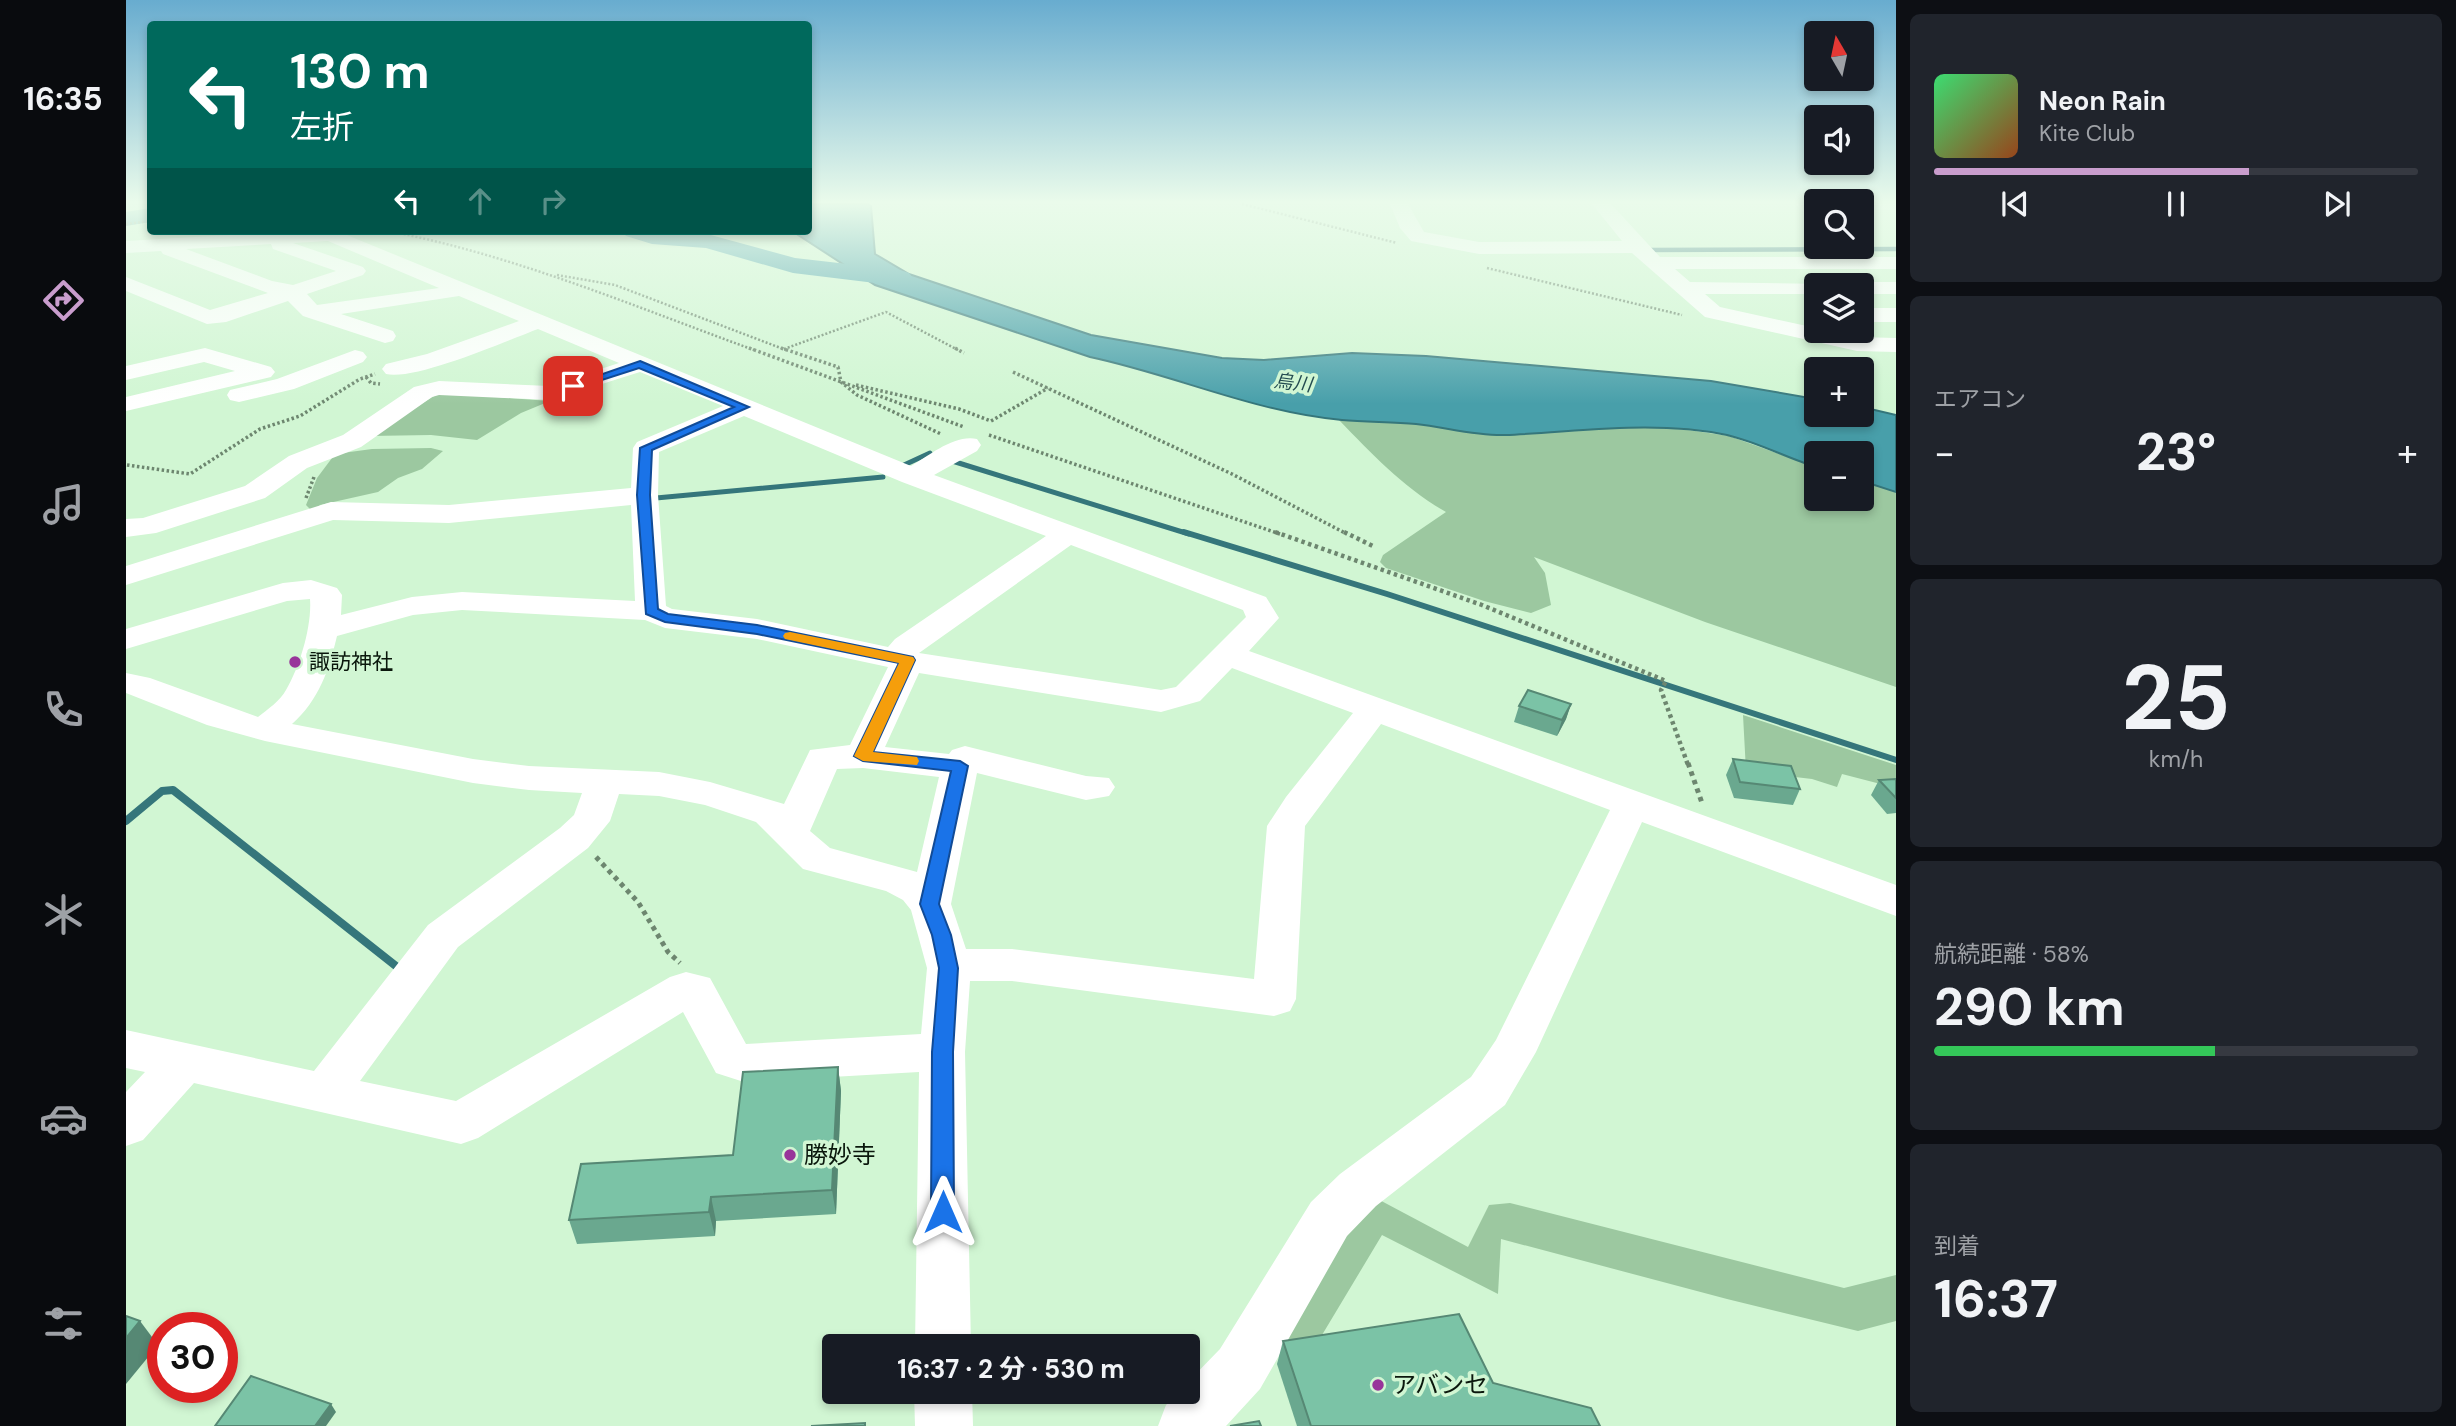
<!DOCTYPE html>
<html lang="ja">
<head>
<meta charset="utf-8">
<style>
	body { margin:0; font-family:"DM Sans","Noto Sans JP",sans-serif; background:#20242c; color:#f1f3f6; height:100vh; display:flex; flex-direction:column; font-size:26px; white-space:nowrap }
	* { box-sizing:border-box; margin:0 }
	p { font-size:23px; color:#9ea1a6 }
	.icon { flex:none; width:38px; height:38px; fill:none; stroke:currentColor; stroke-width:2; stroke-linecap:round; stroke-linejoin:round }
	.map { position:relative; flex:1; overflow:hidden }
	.side { display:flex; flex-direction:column; gap:14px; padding:14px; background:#0d0f14; width:560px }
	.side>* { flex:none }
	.banner { position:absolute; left:21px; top:21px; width:665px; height:214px; border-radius:7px; box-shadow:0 4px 10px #0003; background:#00695c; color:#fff; overflow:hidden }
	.needle { width:46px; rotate:351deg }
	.buttons { position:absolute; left:1678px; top:21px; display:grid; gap:14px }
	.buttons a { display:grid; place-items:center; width:70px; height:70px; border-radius:7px; background:#171b24; box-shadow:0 4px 10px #0003; font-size:35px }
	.speed { position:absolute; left:21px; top:1312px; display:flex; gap:14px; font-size:35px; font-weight:700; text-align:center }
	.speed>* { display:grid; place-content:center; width:91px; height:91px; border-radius:50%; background:#171b24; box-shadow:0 4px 10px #0003; line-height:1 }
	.speed .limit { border:10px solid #d22; background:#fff; color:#111 }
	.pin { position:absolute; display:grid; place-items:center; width:60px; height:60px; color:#fff; margin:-30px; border-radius:14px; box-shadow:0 4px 10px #0006 }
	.me { position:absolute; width:77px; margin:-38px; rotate:0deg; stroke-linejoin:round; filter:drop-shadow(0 0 5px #0008) }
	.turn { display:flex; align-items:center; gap:24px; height:147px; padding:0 28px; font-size:32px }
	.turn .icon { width:91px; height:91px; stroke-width:2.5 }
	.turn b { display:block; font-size:49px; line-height:60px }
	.lanes { display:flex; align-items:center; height:66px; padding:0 28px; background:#0003; justify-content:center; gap:35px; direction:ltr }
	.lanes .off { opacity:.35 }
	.big { font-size:52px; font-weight:700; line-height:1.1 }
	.side .tile { flex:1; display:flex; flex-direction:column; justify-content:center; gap:10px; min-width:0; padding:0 24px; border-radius:10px; background:#20242c }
	.side .dial { align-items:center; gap:0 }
	.dial b { font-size:91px; line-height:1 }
	.song { display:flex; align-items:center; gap:21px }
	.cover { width:84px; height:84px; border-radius:10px; background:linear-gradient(135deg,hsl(140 70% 55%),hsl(20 70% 35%)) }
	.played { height:7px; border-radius:4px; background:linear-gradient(90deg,#c99dcd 65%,#363941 65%) }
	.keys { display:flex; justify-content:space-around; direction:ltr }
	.heat { display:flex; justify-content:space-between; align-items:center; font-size:38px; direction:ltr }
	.charge { height:10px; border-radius:5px; background:linear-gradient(90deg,#34c759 58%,#363941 0) }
	.trip { position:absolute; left:696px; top:1334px; width:378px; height:70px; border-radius:7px; background:#171b24; box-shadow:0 4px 10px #0003; font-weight:700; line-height:70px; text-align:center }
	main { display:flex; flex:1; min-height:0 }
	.tab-bar { display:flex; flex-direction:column; width:126px; justify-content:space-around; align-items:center; background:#090b0e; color:#9ea1a6 }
	.tab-bar .icon { width:49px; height:49px }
	.tab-bar .selected { color:#c99dcd }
	.tab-bar b { font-size:32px; color:#f1f3f6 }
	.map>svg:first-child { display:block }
	.green { fill:#9cc8a0 }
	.water { fill:#489faa; stroke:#35767b; stroke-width:2 }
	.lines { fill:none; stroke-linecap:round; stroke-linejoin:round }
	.stream-far3 { stroke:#35767b; stroke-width:4.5 }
	.stream-far2 { stroke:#35767b; stroke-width:5 }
	.stream-far1 { stroke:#35767b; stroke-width:6 }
	.stream { stroke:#35767b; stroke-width:8 }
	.river { fill:#489faa; fill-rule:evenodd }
	.path-far3 { stroke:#6d866f; stroke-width:2.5; stroke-dasharray:2 2; stroke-linecap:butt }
	.path-far2 { stroke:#6d866f; stroke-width:3.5; stroke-dasharray:2.5 2.5; stroke-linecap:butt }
	.path-far1 { stroke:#6d866f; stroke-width:4.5; stroke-dasharray:3.5 3.5; stroke-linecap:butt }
	.path { stroke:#6d866f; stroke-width:5; stroke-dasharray:4.5 4.5; stroke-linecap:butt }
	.minor { fill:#fff; fill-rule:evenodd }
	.wall { fill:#6aa88f }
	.shaded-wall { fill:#568874 }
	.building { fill:#7bc3a6; stroke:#568874; stroke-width:2 }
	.route { fill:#1a73e8; stroke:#114b97; stroke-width:2 }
	.slow { fill:#f59e0b }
	.poi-dot { fill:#98349a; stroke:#d1f6d3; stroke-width:2.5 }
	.labels { text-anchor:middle; stroke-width:7; stroke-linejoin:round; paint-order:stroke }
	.far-water-label { font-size:19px; font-style:italic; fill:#244c51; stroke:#d1f6d3 }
	.poi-label { font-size:21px; fill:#0a170c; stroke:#d1f6d3; text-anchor:start }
	.near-poi-label { font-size:24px; fill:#0a170c; stroke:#d1f6d3; text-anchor:start }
</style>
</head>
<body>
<main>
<nav class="tab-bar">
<b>16:35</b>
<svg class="icon selected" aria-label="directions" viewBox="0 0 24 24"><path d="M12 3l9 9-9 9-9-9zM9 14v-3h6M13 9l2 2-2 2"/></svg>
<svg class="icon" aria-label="music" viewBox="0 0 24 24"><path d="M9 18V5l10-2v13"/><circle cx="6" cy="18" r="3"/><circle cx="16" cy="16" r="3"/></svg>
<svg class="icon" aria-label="phone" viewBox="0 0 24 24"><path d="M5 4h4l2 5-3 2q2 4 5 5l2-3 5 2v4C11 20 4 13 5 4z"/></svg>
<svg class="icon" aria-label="climate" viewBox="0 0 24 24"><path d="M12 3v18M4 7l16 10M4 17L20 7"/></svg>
<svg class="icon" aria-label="car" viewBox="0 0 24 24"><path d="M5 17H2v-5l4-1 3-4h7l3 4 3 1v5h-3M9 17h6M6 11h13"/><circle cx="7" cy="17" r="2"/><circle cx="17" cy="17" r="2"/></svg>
<svg class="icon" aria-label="filters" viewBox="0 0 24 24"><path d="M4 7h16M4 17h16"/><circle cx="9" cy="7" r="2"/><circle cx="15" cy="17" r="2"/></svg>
</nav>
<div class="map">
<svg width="1770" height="1426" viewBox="0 0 1770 1426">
	<rect width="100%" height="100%" fill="#d1f6d3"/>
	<g class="green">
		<path d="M 313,393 L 424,401 L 395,413 L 351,440 L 305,435 L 243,436 Z"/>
		<path d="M 1213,420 L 1291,424 L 1376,435 L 1470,428 L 1523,427 L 1562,430 L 1603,436 L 1690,467 L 1690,499 L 1736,499 L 1736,481 L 1770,492 L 1770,687 L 1579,622 L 1408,557 L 1419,573 L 1425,605 L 1405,613 L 1358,601 L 1260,568 L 1254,562 L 1257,555 L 1320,512 C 1278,488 1246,454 1213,420 Z"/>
		<path d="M 305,448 L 317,451 L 296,469 L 272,478 L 252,492 L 194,505 L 191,509 L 185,510 L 180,505 L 191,478 L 209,454 L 246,449 Z"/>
		<path d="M 1617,715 L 1770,765 L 1770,788 L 1716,774 L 1711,787 L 1686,779 L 1620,771 Z"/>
		<path d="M 1246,1196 L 1342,1247 L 1363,1205 L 1384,1203 L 1718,1288 L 1770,1275 L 1770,1321 L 1732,1331 L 1601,1299 L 1375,1239 L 1372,1294 L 1256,1235 L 1187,1350 L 1141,1358 Z"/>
	</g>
	<path class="water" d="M 683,204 L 742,204 L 745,206 L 749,254 L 783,274 L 965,335 L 1096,358 L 1138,360 L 1226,353 L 1300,356 L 1585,381 L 1690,399 L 1690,415 L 1736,415 L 1736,407 L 1770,415 L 1770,492 L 1736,481 L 1736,453 L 1690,453 L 1690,467 C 1661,458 1631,442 1601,435 C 1526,420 1454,432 1379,435 C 1349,436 1319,427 1290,424 C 1265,422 1240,422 1216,420 C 1128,412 1049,375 964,357 L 749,285 L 666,231 L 682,231 Z"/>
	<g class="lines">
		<path class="stream-far3" d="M 1520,250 L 1770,249"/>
		<g class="stream-far2">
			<path d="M 823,460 L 1063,534"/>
			<path d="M 778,465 L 804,453"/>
			<path d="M 530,498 L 757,477"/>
		</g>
		<path class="stream-far1" d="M 1058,532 L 1261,594 L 1770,760"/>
		<path class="stream" d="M 0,821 L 36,791 L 47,790 L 275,970"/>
		<g class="river">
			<path d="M 24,208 L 24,222 L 0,226 L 0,212 Z"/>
			<path d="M 496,231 L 581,234 L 669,258 L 774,270 L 783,273 L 787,278 L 783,283 L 774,286 L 667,273 L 580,248 L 526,244 L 500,236 Z"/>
		</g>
		<g class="path-far3">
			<path d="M 1116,204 L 1271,243"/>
			<path d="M 0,224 L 24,221"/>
			<path d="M 262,231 C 388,255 507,306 628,350"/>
			<path d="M 1361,268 L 1556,315"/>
			<path d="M 431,275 L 489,285 L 660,350"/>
			<path d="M 658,349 L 760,312 L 832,350"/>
		</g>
		<g class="path-far2">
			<path d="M 623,348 L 838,427"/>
			<path d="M 655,348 L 712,367 L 715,382 L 731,395 L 815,434"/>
			<path d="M 829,348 L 838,353"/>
			<path d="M 887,372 L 1106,474 L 1221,534"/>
			<path d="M 240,377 L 245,383 L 254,384"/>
			<path d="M 730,385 L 833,409 L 865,421 L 922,388"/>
			<path d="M 863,435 L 1154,534"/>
			<path d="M 1,465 L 64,474 L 134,429 L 174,416 L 234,379 L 249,374"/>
			<path d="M 180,498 L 188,477"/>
		</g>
		<g class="path-far1">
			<path d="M 1149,532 L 1356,605 L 1540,681 L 1535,690 L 1562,765"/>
			<path d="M 1218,532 L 1249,547"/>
		</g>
		<g class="path">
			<path d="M 1562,763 L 1576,803"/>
			<path d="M 470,857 L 512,902 L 542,952 L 554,963"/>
		</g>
		<g class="minor">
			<path d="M 1264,204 L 1282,204 L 1298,232 L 1353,242 L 1496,241 L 1466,204 L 1485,204 L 1534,257 L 1770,257 L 1770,269 L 1549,269 L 1564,282 L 1697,284 L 1690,285 L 1690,294 L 1579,294 L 1594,307 L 1690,328 L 1690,331 L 1731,337 L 1770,338 L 1770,352 L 1731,351 L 1579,317 L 1506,253 L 1353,254 L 1285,241 L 1274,228 Z"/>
			<path d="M 1670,204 L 1690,204 L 1690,219 L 1683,218 Z"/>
			<path d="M 1736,204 L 1770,204 L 1770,210 L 1738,209 Z"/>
			<path d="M 174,231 L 211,231 L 785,466 C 804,455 829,434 851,439 L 855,445 L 851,451 L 808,475 L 1140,597 L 1153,618 L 1123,651 L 1770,885 L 1770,916 L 1516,822 L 1410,1052 L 1379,1105 L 1250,1206 L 1221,1236 L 1134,1389 L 1100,1426 L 1032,1426 L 1040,1405 L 1054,1391 L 1062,1391 L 1062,1382 L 1094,1349 L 1185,1202 L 1214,1174 L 1345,1077 L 1370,1040 L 1484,810 L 1255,724 L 1179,826 L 1170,999 L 1164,1011 L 1148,1016 L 886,981 L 844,981 L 839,1052 L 845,1346 L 789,1346 L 793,1072 L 618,1082 L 590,1073 L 557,1012 L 352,1138 L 335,1144 L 68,1083 L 17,1140 L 0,1146 L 0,1092 L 19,1072 L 0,1068 L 0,1030 L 188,1071 L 302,925 L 434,828 L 448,815 L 456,793 L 403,790 L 347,783 L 139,741 L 81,725 L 0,693 L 0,673 L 24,678 L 132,717 C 142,709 154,701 160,690 C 174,666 186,626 184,599 L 161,601 L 0,649 L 0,629 L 157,583 L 185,580 L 211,588 L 216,595 L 215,615 L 286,597 L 336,592 L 509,601 L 505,505 L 323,523 L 207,520 L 0,585 L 0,566 L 205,502 L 323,505 L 505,488 L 507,448 L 511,442 L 597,406 L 514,372 L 425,400 L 313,395 L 306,397 L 235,447 L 181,468 L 139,498 L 30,533 L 0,537 L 0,519 L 17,518 L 119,486 L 163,456 L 217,435 L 288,387 L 313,381 L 423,386 L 493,363 L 412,329 C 380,341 289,381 260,374 L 256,369 L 260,364 L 301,354 L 393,321 L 333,296 L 215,314 L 267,331 L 270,336 L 267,341 L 259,343 L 177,316 L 162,301 L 100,322 L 81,324 L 0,291 L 0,277 L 84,310 L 142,293 L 37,254 L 35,251 L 0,253 L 0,241 ZM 202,241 L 313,288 L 191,305 L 181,294 L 237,275 L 240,271 L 237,267 L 167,243 ZM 145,244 L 147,249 L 210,271 L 167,285 L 146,281 L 60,249 ZM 618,416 L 776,482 L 920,536 L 769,639 L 762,647 L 631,619 L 546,609 L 540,606 L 532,495 L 533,452 ZM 945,545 L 1117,610 L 1120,617 L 1050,687 L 1035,690 L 793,653 ZM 336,610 L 519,620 L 539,628 L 631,639 L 762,667 L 724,745 L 684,750 L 658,804 L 584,782 L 533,772 L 403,766 L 347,759 L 166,724 C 193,700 203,670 211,636 L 287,615 ZM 1106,668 L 1227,713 L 1160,797 L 1141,826 L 1128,979 L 886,949 L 840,949 L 825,904 L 851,773 L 960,800 L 983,796 L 989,787 L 983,778 L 960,776 L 839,746 L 826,750 L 823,754 L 759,747 L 793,673 L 1035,712 L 1074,701 ZM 737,768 L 813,777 L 791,872 L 704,848 L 684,831 L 711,769 ZM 493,794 L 533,796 L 579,805 L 630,822 L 677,869 L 760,891 L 777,900 L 785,910 L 801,968 L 795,1034 L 620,1044 L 584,978 L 560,972 L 544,977 L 330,1101 L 234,1081 L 332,947 L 462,848 L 484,821 Z"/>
			<path d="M 1736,282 L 1770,282 L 1770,294 L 1736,294 L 1736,285 L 1727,285 Z"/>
			<rect x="1736" y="308" width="34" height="14"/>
			<path d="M 79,348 L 145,367 L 149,372 L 145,377 L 0,411 L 0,397 L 109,371 L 78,362 L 0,380 L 0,366 Z"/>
			<path d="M 229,350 L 237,352 L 241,357 L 237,362 L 168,389 L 113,402 L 104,400 L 101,395 L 104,390 L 151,379 Z"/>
			<path d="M 788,1391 L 846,1391 L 847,1426 L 789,1426 Z"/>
		</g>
	</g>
	<g class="wall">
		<path d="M 1445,704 L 1440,719 L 1431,736 L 1388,722 L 1393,706 Z"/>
		<path d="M 1607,759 L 1674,789 L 1667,805 L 1608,798 L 1600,775 Z"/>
		<path d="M 1770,779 L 1770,813 L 1761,814 L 1745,795 L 1753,780 Z"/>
		<path d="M 712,1067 L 715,1091 L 710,1214 L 590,1221 L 589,1236 L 451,1244 L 443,1220 L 607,1155 Z"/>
		<path d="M 1157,1341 L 1367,1383 L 1474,1426 L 1171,1426 L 1151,1364 Z"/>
	</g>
	<g class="shaded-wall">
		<path d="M 1445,704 L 1440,719 L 1431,736 L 1436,720 Z"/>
		<path d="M 712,1067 L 715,1091 L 710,1214 L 706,1190 Z"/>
		<path d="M 585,1197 L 590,1221 L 589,1236 L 583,1212 Z"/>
		<path d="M 14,1321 L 32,1345 L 0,1384 L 0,1338 Z"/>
		<path d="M 205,1404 L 210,1412 L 200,1426 L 189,1426 Z"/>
	</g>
	<g class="building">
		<path d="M 1402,690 L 1445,704 L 1436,720 L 1393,706 Z"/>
		<path d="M 1607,759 L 1665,766 L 1674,789 L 1614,782 Z"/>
		<path d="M 1770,779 L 1770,798 L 1753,780 Z"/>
		<path d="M 712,1067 L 706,1190 L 585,1197 L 583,1212 L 443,1220 L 455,1164 L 607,1155 L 617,1072 Z"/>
		<path d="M 1333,1314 L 1367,1383 L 1465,1408 L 1474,1426 L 1185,1426 L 1157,1341 Z"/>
		<path d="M 0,1316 L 14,1321 L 0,1338 Z"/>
		<path d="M 125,1376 L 205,1404 L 189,1426 L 89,1426 Z"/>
		<path d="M 1133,1421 L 1135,1426 L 1104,1426 Z"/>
		<path d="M 739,1423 L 739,1426 L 685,1426 Z"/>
	</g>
	<linearGradient id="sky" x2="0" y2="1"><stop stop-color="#68accf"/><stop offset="0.5" stop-color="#eafbeb"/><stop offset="1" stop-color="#eafbeb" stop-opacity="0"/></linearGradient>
	<rect width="1770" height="404" fill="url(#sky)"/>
	<path class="route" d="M 514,361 L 623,407 L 526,450 L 524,495 L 532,609 L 542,614 L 631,625 L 787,657 L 789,660 L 747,752 L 834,761 L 842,766 L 813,904 L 825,935 L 832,968 L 827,1052 L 828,1212 L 825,1220 L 817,1223 L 808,1220 L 805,1212 L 806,1052 L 813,968 L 806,935 L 794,904 L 825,771 L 737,761 L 728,756 L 773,663 L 631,634 L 539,622 L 520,614 L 511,495 L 514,448 L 608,407 L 513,368 L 451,388 L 442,386 Z"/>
	<path class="slow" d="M 664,632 L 787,657 L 789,660 L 747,752 L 791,757 L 793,761 L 791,765 L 737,761 L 728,756 L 773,663 L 659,639 L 657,636 L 659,633 Z"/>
	<g class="poi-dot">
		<circle cx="169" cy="662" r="7"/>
		<circle cx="664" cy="1155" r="7"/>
		<circle cx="1252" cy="1385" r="7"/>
	</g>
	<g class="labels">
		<g class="far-water-label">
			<text transform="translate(1167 382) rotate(7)" y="7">烏川</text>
		</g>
		<g class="poi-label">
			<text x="183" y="669">諏訪神社</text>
		</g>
		<g class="near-poi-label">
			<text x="678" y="1163">勝妙寺</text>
			<text x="1266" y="1393">アバンセ</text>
		</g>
	</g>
</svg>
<div class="buttons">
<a><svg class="needle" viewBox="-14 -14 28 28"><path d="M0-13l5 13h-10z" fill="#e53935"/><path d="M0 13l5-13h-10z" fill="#9ea1a6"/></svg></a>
<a><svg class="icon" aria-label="sound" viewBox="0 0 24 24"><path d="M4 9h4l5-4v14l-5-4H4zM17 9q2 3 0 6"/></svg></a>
<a><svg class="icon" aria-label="search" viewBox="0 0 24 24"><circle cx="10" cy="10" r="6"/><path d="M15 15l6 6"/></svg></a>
<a><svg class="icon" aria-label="layers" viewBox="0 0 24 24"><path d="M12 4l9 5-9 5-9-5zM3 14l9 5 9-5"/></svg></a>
<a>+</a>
<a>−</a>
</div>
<div class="speed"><div class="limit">30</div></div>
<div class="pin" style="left:447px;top:386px;background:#d93025"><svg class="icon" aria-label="arrive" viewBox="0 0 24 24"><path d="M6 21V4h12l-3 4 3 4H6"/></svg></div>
<svg class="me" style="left:817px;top:1212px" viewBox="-20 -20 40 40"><path d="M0-17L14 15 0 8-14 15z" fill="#1a73e8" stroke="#fff" stroke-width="4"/></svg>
<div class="trip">16:37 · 2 分 · 530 m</div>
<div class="banner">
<div class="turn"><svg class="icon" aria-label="left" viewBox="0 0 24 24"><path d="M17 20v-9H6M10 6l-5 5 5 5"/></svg><div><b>130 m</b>左折</div></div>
<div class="lanes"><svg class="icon" aria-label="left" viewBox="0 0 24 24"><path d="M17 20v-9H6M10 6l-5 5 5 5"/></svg><svg class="icon off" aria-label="ahead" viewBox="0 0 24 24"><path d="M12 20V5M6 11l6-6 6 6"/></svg><svg class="icon off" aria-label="right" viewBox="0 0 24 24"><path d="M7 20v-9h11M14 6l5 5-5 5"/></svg></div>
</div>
</div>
<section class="side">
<div class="tile">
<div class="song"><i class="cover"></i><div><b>Neon Rain</b><p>Kite Club</p></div></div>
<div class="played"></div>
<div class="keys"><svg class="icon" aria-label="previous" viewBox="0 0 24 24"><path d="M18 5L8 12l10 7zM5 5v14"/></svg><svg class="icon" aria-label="pause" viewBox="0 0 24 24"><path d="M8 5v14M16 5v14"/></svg><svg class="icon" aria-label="next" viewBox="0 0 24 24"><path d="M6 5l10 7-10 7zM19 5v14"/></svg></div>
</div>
<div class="tile"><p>エアコン</p>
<div class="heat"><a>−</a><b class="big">23°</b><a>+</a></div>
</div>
<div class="tile dial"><b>25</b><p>km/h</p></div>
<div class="tile"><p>航続距離 · 58%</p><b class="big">290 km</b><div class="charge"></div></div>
<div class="tile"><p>到着</p><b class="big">16:37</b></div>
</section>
</main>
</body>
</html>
